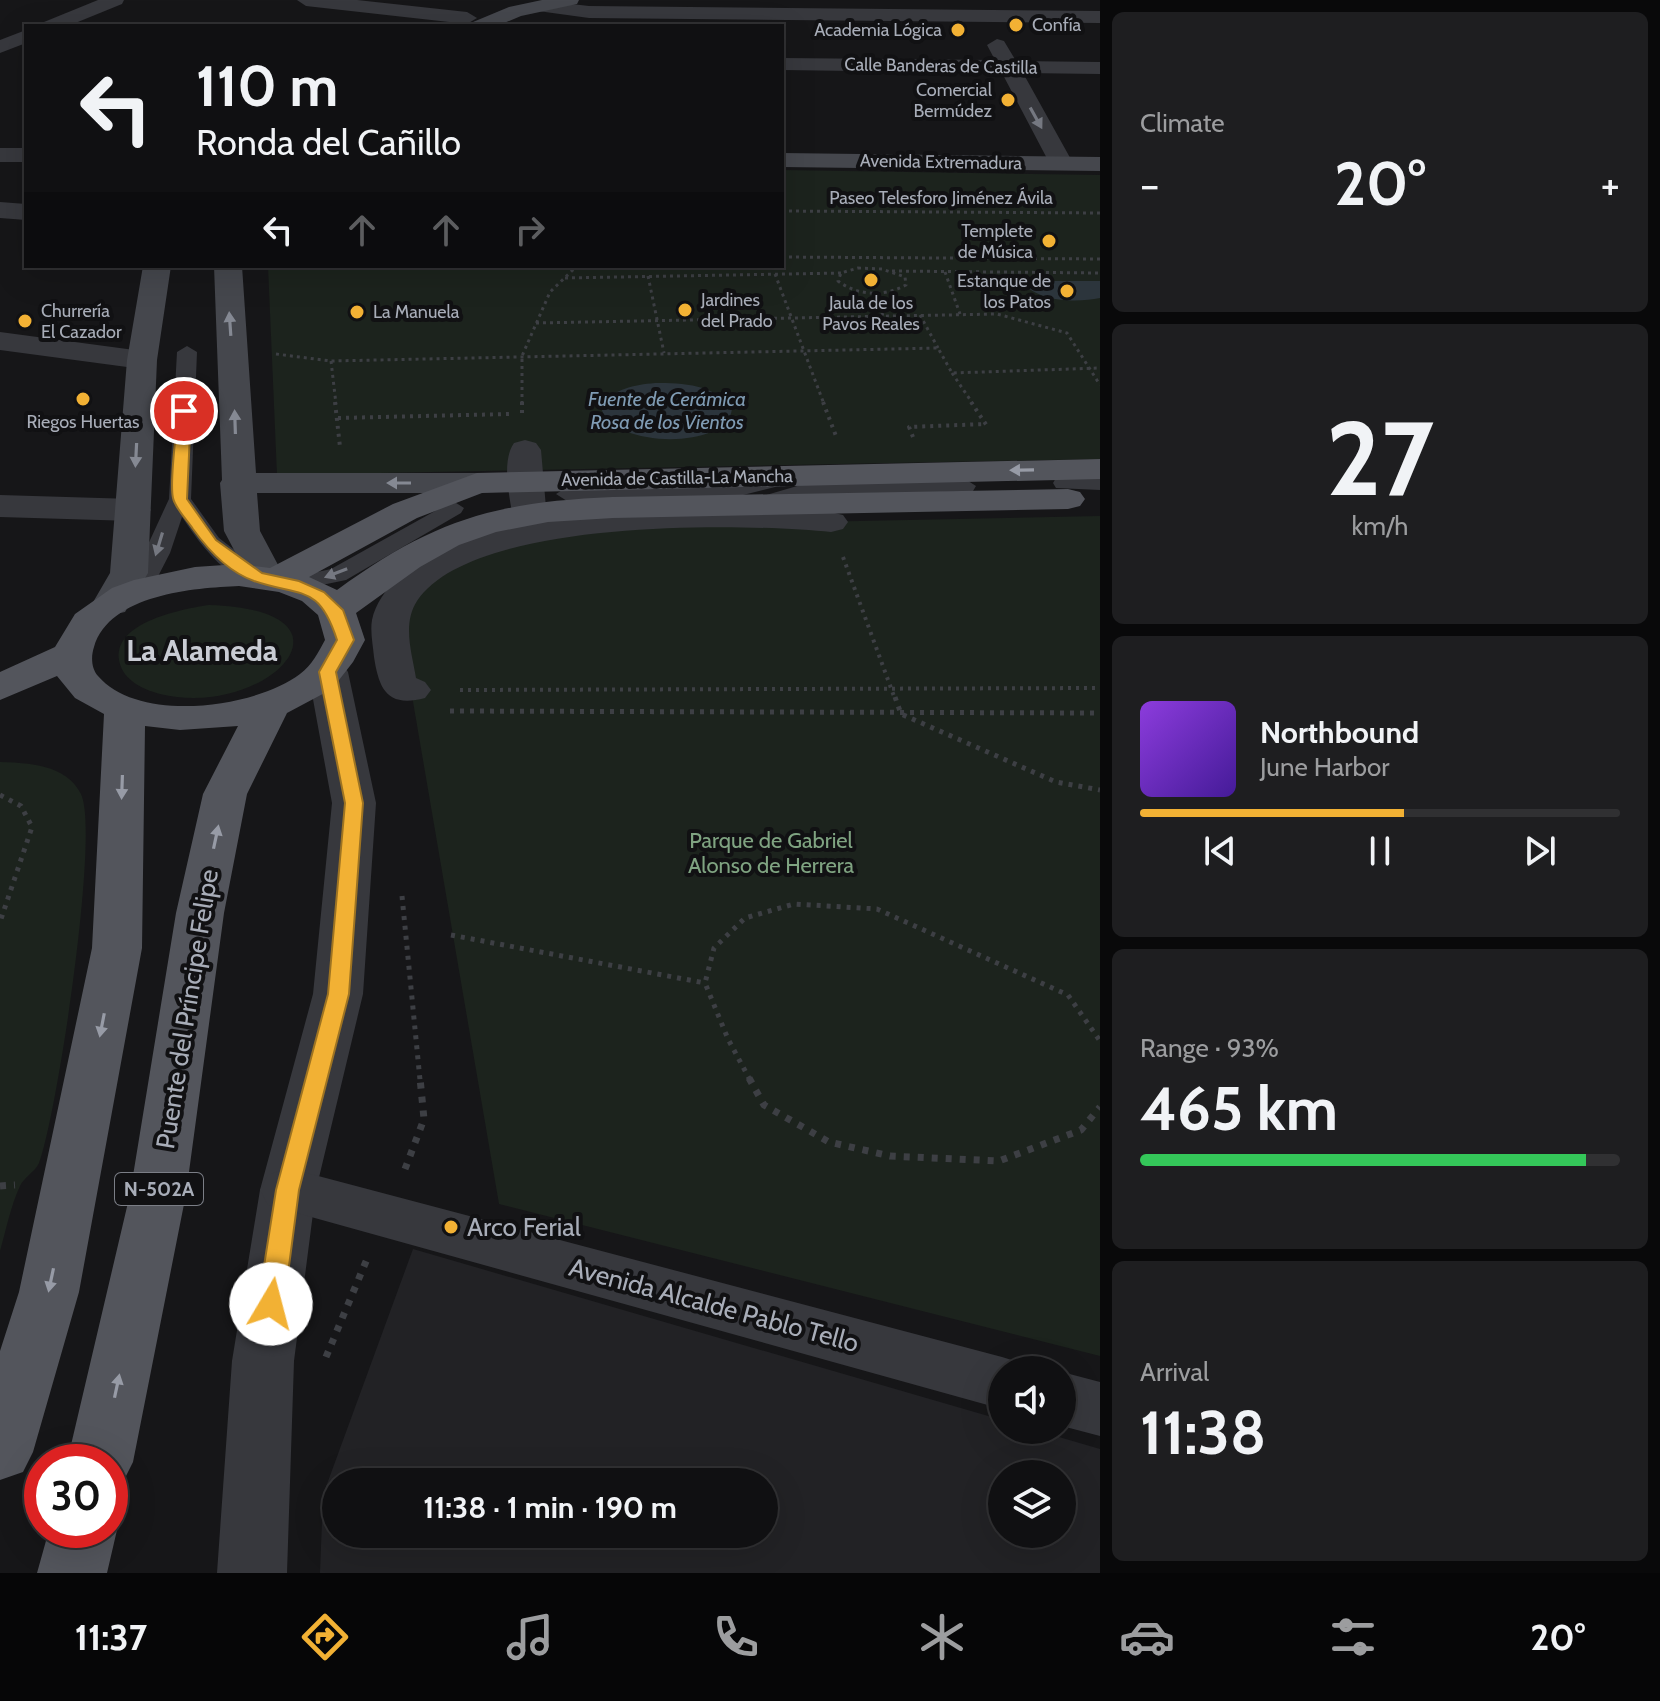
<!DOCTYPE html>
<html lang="en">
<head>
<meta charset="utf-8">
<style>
	body { margin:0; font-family:Cabin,sans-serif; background:#1e1e20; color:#f1f3f6; height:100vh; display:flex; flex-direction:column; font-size:30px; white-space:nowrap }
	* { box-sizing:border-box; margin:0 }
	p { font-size:26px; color:#9c9d9f }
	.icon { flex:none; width:44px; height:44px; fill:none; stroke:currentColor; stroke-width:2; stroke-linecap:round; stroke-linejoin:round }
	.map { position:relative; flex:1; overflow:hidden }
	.details { display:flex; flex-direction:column; gap:12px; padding:12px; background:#09090a; width:560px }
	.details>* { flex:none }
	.banner { position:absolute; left:24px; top:24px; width:760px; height:244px; border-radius:0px; box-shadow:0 8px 32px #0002,0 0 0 2px #303032; background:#101012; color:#f1f3f6; overflow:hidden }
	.buttons { position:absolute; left:988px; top:1356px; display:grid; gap:16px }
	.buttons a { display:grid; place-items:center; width:88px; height:88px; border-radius:50%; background:#101012; box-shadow:0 8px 32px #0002,0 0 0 2px #303032; font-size:40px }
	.speed { position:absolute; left:24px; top:1444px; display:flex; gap:16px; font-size:40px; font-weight:700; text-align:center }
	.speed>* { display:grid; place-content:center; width:104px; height:104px; border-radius:50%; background:#101012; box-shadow:0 8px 32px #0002,0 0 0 2px #303032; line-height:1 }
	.speed .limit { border:12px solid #d22; background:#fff; color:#111 }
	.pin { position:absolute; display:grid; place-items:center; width:68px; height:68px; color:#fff; margin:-34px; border:4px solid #fff; border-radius:50%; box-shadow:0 2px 8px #0007 }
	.me { position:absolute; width:88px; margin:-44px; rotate:8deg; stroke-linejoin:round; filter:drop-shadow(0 0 6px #0008) }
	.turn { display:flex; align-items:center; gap:28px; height:168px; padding:0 40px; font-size:36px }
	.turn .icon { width:104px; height:104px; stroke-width:2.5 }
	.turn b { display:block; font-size:56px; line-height:68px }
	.lanes { display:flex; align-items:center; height:76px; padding:0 40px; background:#0003; justify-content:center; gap:40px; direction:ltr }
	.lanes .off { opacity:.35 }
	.big { font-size:60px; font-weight:700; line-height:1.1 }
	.details .widget { flex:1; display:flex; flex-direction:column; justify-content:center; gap:12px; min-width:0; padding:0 28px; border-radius:12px; background:#1e1e20 }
	.details .dial { align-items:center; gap:0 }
	.dial b { font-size:104px; line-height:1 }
	.song { display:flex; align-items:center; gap:24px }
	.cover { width:96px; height:96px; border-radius:12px; background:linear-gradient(135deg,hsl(270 70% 55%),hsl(260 70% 35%)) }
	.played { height:8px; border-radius:4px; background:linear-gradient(90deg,#f2b134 55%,#303032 55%) }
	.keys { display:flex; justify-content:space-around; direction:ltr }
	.heat { display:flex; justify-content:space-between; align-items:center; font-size:44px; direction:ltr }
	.charge { height:12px; border-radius:6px; background:linear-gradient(90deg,#34c759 93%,#303032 0) }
	.trip { position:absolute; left:322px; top:1468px; width:456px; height:80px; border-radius:40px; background:#101012; box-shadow:0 8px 32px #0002,0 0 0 2px #303032; font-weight:700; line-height:80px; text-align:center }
	.tabs { display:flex; height:128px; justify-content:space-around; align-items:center; background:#060607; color:#9c9d9f }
	.tabs .icon { width:56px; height:56px }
	.tabs .active { color:#f2b134 }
	.tabs b { font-size:36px; color:#f1f3f6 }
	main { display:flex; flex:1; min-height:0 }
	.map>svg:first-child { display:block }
	.built { fill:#222225; fill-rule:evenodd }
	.green { fill:#1c231d }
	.water { fill:#2c353c }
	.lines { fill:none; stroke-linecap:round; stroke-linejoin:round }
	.path-far3 { stroke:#3d3f44; stroke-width:3; stroke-dasharray:3 4; stroke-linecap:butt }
	.path-far2 { stroke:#3d3f44; stroke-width:4; stroke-dasharray:3 5; stroke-linecap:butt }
	.path-far1 { stroke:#3d3f44; stroke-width:5; stroke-dasharray:4 6; stroke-linecap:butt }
	.path { stroke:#3d3f44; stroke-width:7; stroke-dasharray:6 8; stroke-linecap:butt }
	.service { fill:#37383d; fill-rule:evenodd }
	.pedestrian { fill:#37383d; fill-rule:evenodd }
	.minor { fill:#37383d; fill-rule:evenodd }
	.tertiary { fill:#37383d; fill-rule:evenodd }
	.secondary { fill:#45474d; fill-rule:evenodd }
	.primary { fill:#53555c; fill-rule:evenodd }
	.oneway { fill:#757881 }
	.oneway2 { fill:#858993 }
	.oneway3 { fill:#979ba6 }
	.route { fill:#f2b134; stroke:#9d7322; stroke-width:2 }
	.poi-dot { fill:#f2b134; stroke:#111113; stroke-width:3 }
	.labels { text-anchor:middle; stroke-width:8; stroke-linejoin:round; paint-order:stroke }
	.far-poi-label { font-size:18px; fill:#a8adb8; stroke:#111113; text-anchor:start }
	.far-street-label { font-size:18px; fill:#a8adb8; stroke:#111113 }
	.far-water-label { font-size:20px; font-style:italic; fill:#7f9bb3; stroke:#111113 }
	.shield { fill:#111113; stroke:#7b7e86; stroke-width:2 }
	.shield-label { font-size:20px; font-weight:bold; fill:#a8adb8 }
	.park-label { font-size:22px; fill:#7fa381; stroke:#111113 }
	.near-street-label { font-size:26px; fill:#a8adb8; stroke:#111113 }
	.near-poi-label { font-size:26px; fill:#a8adb8; stroke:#111113; text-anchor:start }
	.district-label { font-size:30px; font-weight:bold; fill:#c9ccd4; stroke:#111113 }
</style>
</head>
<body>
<main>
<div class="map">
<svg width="1100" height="1573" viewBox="0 0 1100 1573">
	<rect width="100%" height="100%" fill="#161618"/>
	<path class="built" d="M 413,1249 L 1002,1420 L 1002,1430 L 1035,1430 L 1100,1449 L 1100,1573 L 320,1573 L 323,1495 ZM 1002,1474 L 1062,1474 L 1062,1534 L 1002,1534 ZM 336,1482 L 764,1482 L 764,1534 L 336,1534 Z"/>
	<g class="green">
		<path d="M 782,170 L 1100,175 L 1100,459 L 277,475 L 268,266 L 782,266 Z"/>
		<path d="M 1100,516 L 1100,1356 L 499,1204 L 411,690 L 401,619 L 410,595 L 498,543 L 671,525 Z"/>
		<path d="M 209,605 C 372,610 267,720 160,694 C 145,690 127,682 121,667 C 104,624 181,609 209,605 Z"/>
		<path d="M 0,762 C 28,763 66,764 81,794 C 100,833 57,1115 39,1163 C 35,1172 24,1177 20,1186 C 11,1205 6,1230 0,1251 Z"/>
	</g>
	<g class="water">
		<path d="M 1022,281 L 1100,281 L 1100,298 C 1076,303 1036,302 1022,281 Z"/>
		<path d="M 655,383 C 683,383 715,384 732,409 C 727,451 609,448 601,407 C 614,388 634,385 655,383 Z"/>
	</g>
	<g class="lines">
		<g class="path-far3">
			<path d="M 782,211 L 1100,213"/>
			<path d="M 782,257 L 1100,259"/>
			<path d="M 858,268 L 882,269 L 905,277 L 906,285 C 884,297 858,296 838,281 L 841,273 Z"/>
			<path d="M 892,271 L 1100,273"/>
			<path d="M 945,272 L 960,314"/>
			<path d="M 775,274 L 824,404"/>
			<path d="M 648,276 L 664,353"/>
			<path d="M 565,278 L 841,273"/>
			<path d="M 875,293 L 883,316"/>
			<path d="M 920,315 L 938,348"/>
			<path d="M 536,323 L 997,314 L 1067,333 L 1100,385"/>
			<path d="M 276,354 L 331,361 L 938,348 L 952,373 L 1100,368"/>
			<path d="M 331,361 L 336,404"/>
			<path d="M 952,373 L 973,404"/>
			<path d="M 522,404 L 522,356 L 550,292 L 577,266"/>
		</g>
		<g class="path-far2">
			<path d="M 335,402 L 340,447"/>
			<path d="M 522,402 L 522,416"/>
			<path d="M 823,402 L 836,436"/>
			<path d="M 971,402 L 987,426"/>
			<path d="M 338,418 L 509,414"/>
			<path d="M 913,437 L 909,427 L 986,424"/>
			<path d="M 843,557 L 895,699"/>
			<path d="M 460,690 L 1100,688"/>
		</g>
		<g class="path-far1">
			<path d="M 895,697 L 901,714 L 1056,782 L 1100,790"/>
			<path d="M 450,711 L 1100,713"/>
			<path d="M 0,795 L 21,806 L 32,827 L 0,922"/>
			<path d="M 402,896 L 420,1080"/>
			<path d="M 451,935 L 705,983"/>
			<path d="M 750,1080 L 728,1039 L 705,983 L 714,948 L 745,918 L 794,904 L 877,909 L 1068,995 L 1100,1041"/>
		</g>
		<g class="path">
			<path d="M 749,1078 L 764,1105 L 829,1142 L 890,1156 L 999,1161 L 1081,1130 L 1100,1107"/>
			<path d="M 405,1169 L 424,1119 L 420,1078"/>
			<path d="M 0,1186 L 15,1185"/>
			<path d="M 326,1357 L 367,1259"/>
		</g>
		<g class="service">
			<path d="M 187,346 L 197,352 L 191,499 L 219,538 L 269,577 L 265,582 C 232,590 198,541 182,517 L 170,553 L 151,590 L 147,595 L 131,595 L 127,590 L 169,499 L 177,352 Z"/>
			<path d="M 783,471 L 791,473 L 794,478 L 791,483 L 731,498 L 567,501 L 556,494 L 567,487 L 731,484 Z"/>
			<path d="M 1064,476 L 1100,476 L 1100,490 L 1056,488 L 1053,483 L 1056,478 Z"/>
			<path d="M 965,479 L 976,486 L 973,491 L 812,496 L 761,511 L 750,504 L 753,499 L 811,482 Z"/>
			<path d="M 453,501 L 464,508 L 461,513 L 346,580 L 293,591 L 285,589 L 281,584 L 285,579 L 331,569 Z"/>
		</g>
		<path class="pedestrian" d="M 525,440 L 536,443 L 541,450 L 547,519 C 634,512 760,494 843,515 L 848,522 L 843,529 L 831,532 C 740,523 472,518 417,601 C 402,624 412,653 416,678 L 425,682 L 431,690 L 425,698 C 387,708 379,689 374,657 C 373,645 370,632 372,620 C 375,604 386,590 397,578 C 427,548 475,535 514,525 C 511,502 500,463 514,443 Z"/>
		<g class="minor">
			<path d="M 297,0 L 357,0 L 467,12 L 477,18 L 467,24 L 306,6 Z"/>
			<path d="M 545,1 L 589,6 L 1100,11 L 1100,23 L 589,18 L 538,11 L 535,7 L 538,3 Z"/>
			<path d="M 997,39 L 1004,41 L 1016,61 L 1100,62 L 1100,74 L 1023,73 L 1073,163 L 1070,168 L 1052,168 L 1002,73 L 782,70 L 782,58 L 995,60 L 987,45 Z"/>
			<path d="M 0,202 L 26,204 L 26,220 L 0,218 Z"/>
			<path d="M 0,495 L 133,499 L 145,503 L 151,510 L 145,517 L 133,521 L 0,517 Z"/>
			<path d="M 328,660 L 342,663 L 348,672 L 376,803 L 363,994 L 316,1190 L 294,1361 L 287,1573 L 217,1573 L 232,1361 L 260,1190 L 313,994 L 332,803 L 308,672 L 314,663 Z"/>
		</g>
		<g class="tertiary">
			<path d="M 98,0 L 124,0 L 122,4 L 68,26 L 41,26 L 44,22 Z"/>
			<path d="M 26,30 L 26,43 L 0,53 L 0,40 Z"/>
			<rect x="0" y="148" width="26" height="14"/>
			<path d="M 0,332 L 142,351 L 153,354 L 157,360 L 153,366 L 142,369 L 0,350 Z"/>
			<path d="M 288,1168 L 1002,1357 L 1024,1364 L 1027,1370 L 1002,1370 L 1002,1409 L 268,1205 L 260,1190 L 268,1175 Z"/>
			<path d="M 1062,1372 L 1100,1382 L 1100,1436 L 1062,1426 Z"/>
		</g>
		<g class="secondary">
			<path d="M 542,0 L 579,0 L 577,4 L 521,16 L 497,26 L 470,26 L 473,22 L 509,7 Z"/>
			<path d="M 782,153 L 1100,157 L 1100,171 L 782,167 Z"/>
			<path d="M 143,266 L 171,266 L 157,360 L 148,573 L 125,612 L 111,615 L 97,612 L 92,604 L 110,573 L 127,360 Z"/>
			<path d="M 214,266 L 242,266 L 256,473 L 477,473 L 489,476 L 494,483 L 489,490 L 477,493 L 257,493 L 260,531 L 285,578 L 279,586 L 266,589 L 253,586 L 224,531 L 220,483 L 222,480 Z"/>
		</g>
		<g class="primary">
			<path d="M 1100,459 L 1100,479 L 482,493 L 417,518 L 309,577 L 337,590 C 433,520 494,502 613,497 L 1068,489 L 1080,492 L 1085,499 L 1080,506 L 1068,509 L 613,518 L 548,522 L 496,532 L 459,545 L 420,567 L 356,613 L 365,640 L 353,662 L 332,689 L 287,713 L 247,794 L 224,913 L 186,1194 L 133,1462 L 123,1482 L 110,1487 L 110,1462 L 67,1462 L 130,1194 L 176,913 L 203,794 L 238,726 L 180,730 L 145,726 L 142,948 L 79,1292 L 33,1452 L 23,1472 L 0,1480 L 0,1351 L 19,1292 L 92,948 L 104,714 L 75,698 L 57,676 L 0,700 L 0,672 L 55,647 L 75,614 L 112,588 L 134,580 L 195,567 L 239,564 L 270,568 L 393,504 L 477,473 ZM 239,586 L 279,592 L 302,601 L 318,615 L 325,640 C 318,653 312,665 300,674 C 255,708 139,724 98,676 C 91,668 91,656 94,647 C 110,594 194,588 239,586 Z"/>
			<path d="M 110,1515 L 117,1530 L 107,1573 L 37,1573 L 49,1530 L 110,1530 Z"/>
		</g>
	</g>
	<defs><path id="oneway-solid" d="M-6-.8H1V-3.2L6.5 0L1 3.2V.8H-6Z" transform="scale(2)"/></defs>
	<g class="oneway">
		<use href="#oneway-solid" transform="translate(1036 118) rotate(61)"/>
		<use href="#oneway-solid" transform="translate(159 544) rotate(107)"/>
		<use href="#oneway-solid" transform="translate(336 573) rotate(159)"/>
	</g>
	<g class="oneway2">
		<use href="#oneway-solid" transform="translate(230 324) rotate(-94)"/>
		<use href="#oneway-solid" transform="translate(235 422) rotate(-92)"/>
		<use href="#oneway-solid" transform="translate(136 455) rotate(93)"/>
		<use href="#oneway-solid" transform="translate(399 483) rotate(180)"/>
	</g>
	<g class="oneway3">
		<use href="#oneway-solid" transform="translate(1022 470) rotate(179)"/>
		<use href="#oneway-solid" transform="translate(122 787) rotate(92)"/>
		<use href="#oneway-solid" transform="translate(216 837) rotate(-78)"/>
		<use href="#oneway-solid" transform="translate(102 1025) rotate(101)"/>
		<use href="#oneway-solid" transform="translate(51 1280) rotate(102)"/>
		<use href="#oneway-solid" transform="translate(117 1386) rotate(-78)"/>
	</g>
	<path class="route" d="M 184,407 L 191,411 L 187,499 L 216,540 L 262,573 L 299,581 L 324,592 L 343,610 L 354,640 L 336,672 L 363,803 L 349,994 L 299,1190 L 284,1304 L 280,1311 L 271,1314 L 262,1311 L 258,1304 L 276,1190 L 328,994 L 345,803 L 319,672 L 337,640 C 319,584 302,597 254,581 C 229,572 208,550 193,529 C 187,520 175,508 173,498 C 169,481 177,430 178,411 Z"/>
	<g class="poi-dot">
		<circle cx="1016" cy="25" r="8"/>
		<circle cx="958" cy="30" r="8"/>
		<circle cx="1008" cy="100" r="8"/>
		<circle cx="1049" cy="241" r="8"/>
		<circle cx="871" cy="280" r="8"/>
		<circle cx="1067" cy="291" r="8"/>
		<circle cx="685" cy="310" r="8"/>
		<circle cx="357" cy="312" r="8"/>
		<circle cx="25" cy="321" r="8"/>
		<circle cx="83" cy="399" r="8"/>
		<circle cx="451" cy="1227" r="8"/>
	</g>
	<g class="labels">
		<g class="far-poi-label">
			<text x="1032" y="31">Confía</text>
			<text x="942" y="36" text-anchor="end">Academia Lógica</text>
			<text x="992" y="96" text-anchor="end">Comercial<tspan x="992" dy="21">Bermúdez</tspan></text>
			<text x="1033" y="237" text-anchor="end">Templete<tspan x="1033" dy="21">de Música</tspan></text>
			<text x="1051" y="287" text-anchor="end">Estanque de<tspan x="1051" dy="21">los Patos</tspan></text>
			<text x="701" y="306">Jardines<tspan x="701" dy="21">del Prado</tspan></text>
			<text x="871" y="309" text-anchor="middle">Jaula de los<tspan x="871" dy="21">Pavos Reales</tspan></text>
			<text x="41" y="317">Churrería<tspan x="41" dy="21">El Cazador</tspan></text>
			<text x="373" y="318">La Manuela</text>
			<text x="83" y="428" text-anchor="middle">Riegos Huertas</text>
		</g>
		<g class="far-street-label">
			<text transform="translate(941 66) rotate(1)" y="6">Calle Banderas de Castilla</text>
			<text transform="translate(941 162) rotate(1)" y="6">Avenida Extremadura</text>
			<text x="941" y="204">Paseo Telesforo Jiménez Ávila</text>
			<text transform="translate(677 478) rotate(-1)" y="6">Avenida de Castilla-La Mancha</text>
		</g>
		<g class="far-water-label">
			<text x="667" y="406">Fuente de Cerámica<tspan x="667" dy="23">Rosa de los Vientos</tspan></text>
		</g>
		<rect class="shield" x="115" y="1173" width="88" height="32" rx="6"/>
		<g class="shield-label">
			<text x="159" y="1196">N-502A</text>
		</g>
		<g class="park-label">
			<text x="771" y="848">Parque de Gabriel<tspan x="771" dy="25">Alonso de Herrera</tspan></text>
		</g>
		<g class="near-street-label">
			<text transform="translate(187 1009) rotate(-81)" y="9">Puente del Príncipe Felipe</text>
			<text transform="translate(714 1305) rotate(15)" y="9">Avenida Alcalde Pablo Tello</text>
		</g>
		<g class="near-poi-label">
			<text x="467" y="1236">Arco Ferial</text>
		</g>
		<g class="district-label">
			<text x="202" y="661">La Alameda</text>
		</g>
	</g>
</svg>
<div class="buttons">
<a><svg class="icon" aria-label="sound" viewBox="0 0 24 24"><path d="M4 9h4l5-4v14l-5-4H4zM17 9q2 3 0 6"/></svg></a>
<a><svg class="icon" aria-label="layers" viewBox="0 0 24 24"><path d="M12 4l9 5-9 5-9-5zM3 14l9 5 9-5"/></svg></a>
</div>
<div class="speed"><div class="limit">30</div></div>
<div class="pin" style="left:184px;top:411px;background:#d93025"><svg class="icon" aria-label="arrive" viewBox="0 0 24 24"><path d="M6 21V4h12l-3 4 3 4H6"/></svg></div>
<svg class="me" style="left:271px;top:1304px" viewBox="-20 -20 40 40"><circle r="19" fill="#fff"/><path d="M0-13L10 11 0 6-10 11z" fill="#f2b134"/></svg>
<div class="trip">11:38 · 1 min · 190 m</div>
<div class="banner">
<div class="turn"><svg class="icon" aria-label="left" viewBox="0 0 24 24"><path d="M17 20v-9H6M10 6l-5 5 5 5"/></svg><div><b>110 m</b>Ronda del Cañillo</div></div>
<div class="lanes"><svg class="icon" aria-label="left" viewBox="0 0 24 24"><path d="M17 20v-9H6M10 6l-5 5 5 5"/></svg><svg class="icon off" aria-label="ahead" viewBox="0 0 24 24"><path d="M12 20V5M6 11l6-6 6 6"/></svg><svg class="icon off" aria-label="ahead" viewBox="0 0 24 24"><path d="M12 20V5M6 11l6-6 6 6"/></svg><svg class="icon off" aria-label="right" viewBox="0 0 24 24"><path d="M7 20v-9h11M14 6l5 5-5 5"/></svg></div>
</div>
</div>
<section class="details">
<div class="widget"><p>Climate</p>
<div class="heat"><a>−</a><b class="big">20°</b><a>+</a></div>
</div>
<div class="widget dial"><b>27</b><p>km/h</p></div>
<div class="widget">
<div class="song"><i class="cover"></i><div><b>Northbound</b><p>June Harbor</p></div></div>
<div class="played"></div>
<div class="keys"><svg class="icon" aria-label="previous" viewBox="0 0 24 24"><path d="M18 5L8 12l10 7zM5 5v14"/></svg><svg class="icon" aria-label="pause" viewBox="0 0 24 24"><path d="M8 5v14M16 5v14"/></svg><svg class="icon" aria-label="next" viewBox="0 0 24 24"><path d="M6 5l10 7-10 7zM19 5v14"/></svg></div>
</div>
<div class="widget"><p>Range · 93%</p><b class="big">465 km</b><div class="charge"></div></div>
<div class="widget"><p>Arrival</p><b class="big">11:38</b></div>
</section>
</main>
<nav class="tabs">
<b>11:37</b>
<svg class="icon active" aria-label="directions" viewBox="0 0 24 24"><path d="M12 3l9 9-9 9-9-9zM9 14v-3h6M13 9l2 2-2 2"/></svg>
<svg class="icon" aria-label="music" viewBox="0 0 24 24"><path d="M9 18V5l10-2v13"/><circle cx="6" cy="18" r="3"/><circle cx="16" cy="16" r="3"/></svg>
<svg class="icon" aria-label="phone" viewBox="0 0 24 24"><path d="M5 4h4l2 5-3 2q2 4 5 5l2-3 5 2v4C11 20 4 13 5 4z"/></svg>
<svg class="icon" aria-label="climate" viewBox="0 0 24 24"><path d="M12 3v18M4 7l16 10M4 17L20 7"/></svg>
<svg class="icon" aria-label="car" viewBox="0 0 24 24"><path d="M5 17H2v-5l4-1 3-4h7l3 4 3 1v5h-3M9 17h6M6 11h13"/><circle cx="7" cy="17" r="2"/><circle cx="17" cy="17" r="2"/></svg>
<svg class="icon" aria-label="filters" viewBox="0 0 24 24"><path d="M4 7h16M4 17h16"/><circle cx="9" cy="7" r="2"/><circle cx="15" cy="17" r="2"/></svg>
<b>20°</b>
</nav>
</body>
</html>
